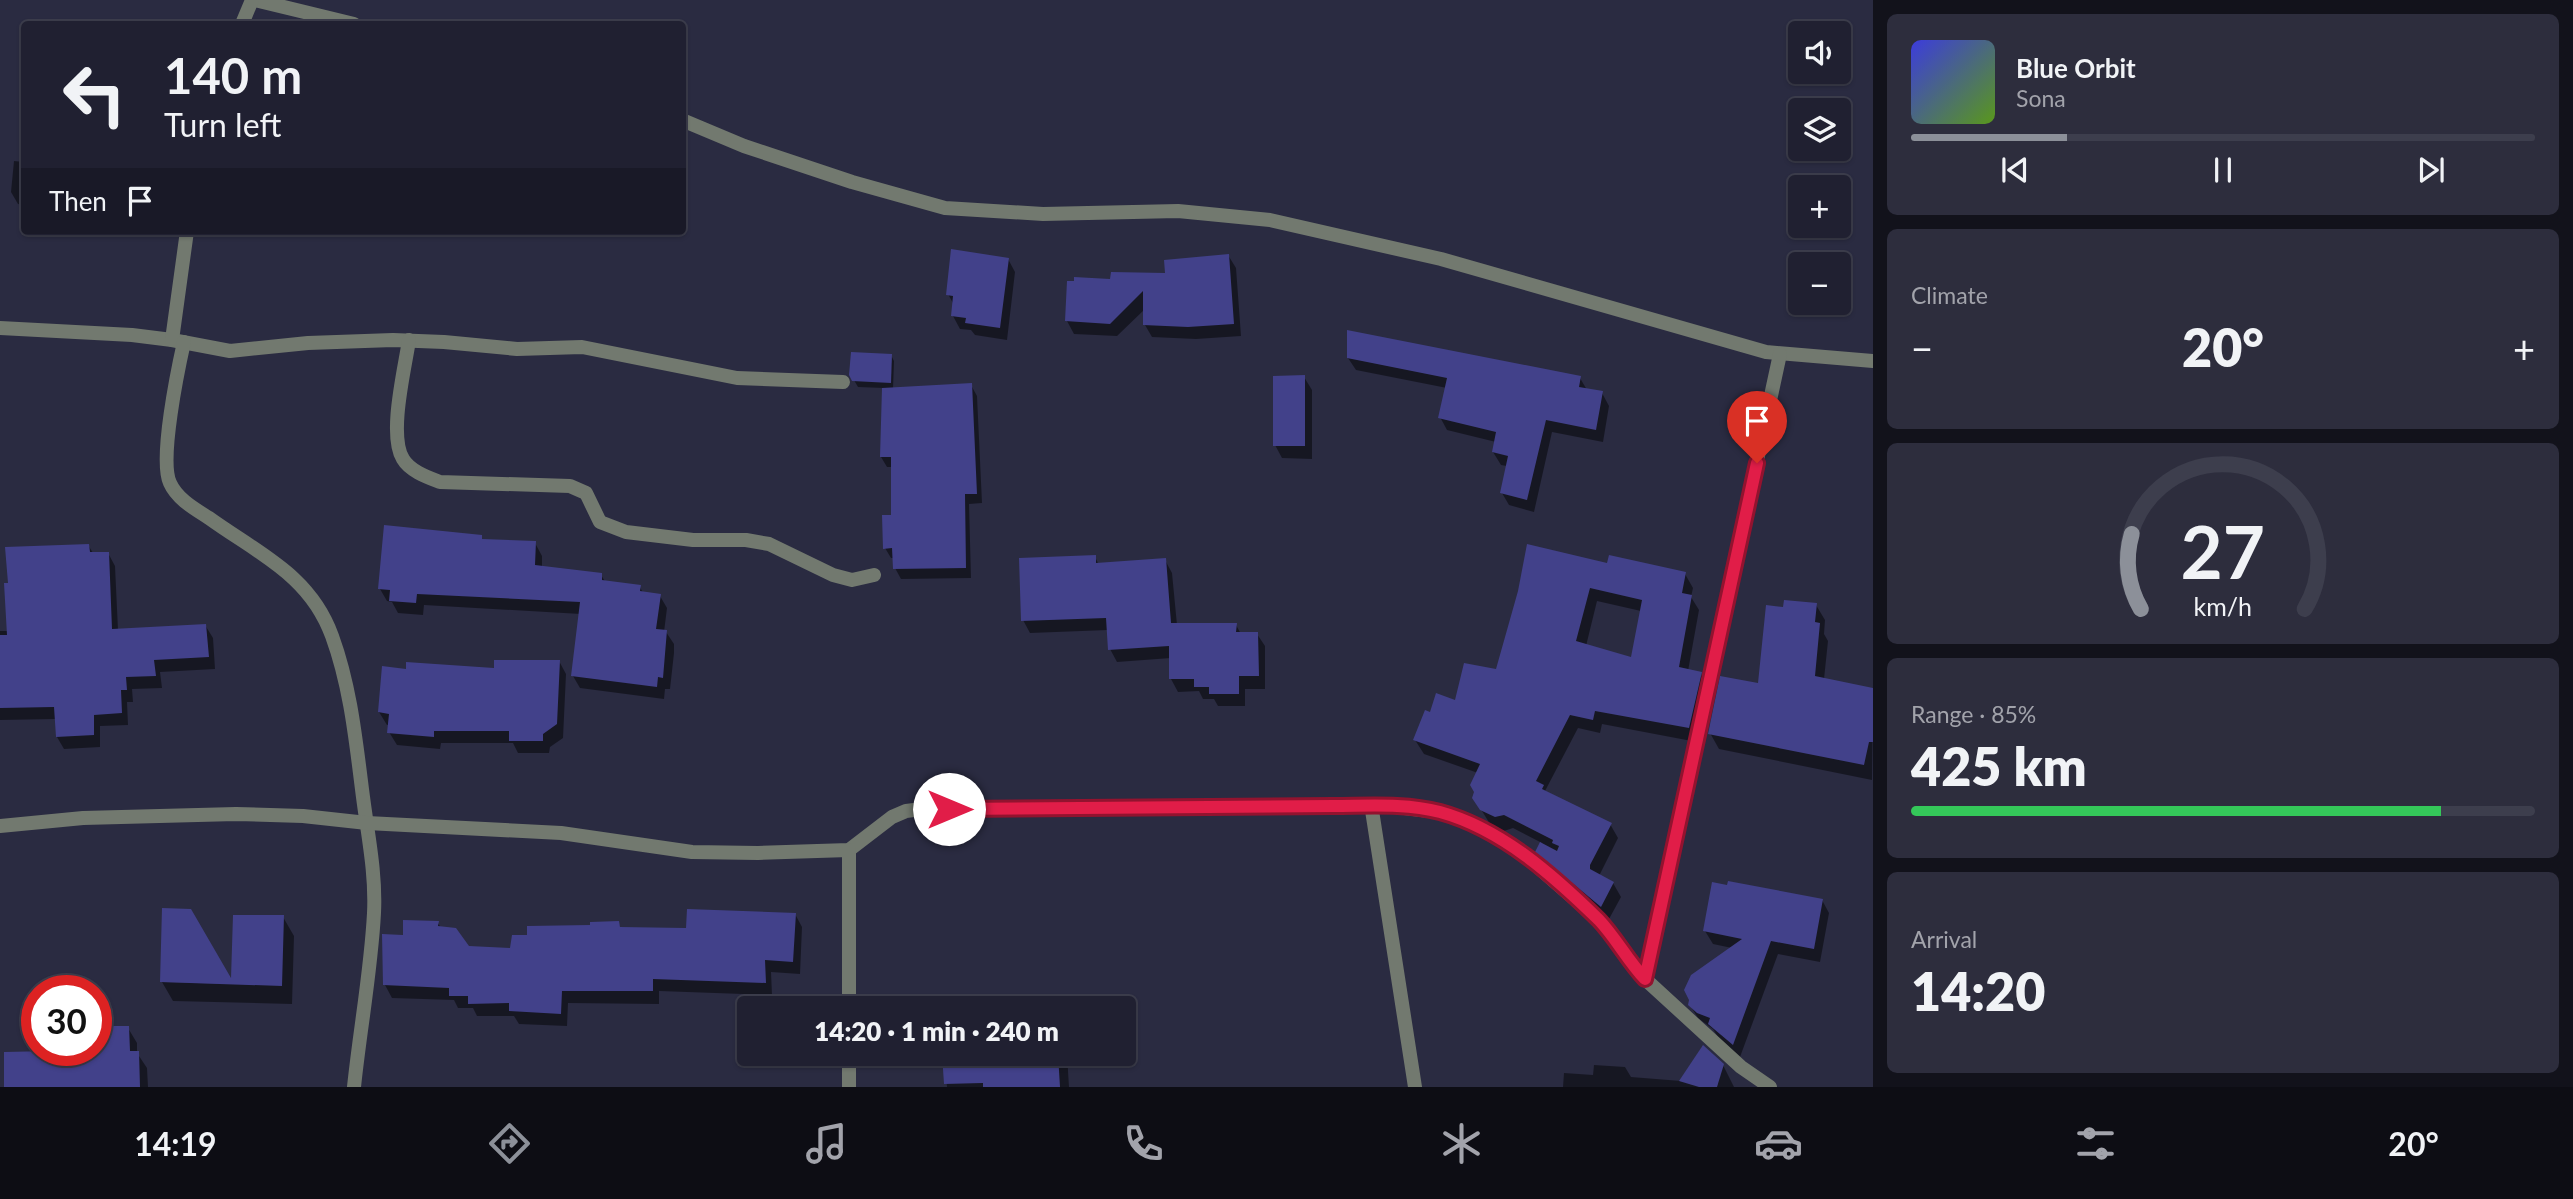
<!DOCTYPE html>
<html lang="en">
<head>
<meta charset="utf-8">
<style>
	body { margin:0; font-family:Lato,sans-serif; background:#2d2d3d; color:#f1f3f6; height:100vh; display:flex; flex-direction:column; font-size:26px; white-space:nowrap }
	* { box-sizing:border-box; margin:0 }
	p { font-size:23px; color:#a2a3ab }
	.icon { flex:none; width:38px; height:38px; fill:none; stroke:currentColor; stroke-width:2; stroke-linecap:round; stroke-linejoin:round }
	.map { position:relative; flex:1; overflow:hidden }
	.sheet { display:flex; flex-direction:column; gap:14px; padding:14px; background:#12121b; width:700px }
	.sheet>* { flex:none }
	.top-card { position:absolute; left:21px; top:21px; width:665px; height:214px; border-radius:7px; box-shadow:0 2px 5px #0004,0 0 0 2px #3d3e4d; background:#202031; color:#f1f3f6; overflow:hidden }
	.buttons { position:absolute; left:1788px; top:21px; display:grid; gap:14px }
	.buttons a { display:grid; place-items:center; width:63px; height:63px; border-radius:7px; background:#202031; box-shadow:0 2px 5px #0004,0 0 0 2px #3d3e4d; font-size:35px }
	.speed { position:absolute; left:21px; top:975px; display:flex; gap:14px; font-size:35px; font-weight:700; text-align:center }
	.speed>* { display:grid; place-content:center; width:91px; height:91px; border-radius:50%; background:#202031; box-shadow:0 2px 5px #0004,0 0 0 2px #3d3e4d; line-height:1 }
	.speed .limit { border:10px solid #d22; background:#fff; color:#111 }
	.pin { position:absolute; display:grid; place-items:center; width:60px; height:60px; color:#fff; margin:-72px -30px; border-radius:50% 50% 50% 0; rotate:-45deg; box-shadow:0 0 7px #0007 }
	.pin .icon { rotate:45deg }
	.me { position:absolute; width:77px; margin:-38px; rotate:90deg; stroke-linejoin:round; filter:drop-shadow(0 0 5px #0008) }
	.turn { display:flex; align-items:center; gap:24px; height:147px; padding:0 28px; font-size:32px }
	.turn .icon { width:91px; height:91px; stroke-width:2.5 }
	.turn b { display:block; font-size:49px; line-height:60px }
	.then { display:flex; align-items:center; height:66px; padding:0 28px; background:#0003; gap:14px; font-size:26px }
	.big { font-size:52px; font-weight:800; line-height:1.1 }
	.sheet .widget { flex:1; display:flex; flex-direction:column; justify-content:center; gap:10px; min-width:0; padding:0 24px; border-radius:10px; background:#2d2d3d }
	.sheet .dial { align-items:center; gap:0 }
	.dial svg { height:182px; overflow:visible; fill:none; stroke:#3d3e4d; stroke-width:7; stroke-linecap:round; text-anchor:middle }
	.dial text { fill:#f1f3f6; stroke:none }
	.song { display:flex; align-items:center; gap:21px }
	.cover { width:84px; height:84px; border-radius:10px; background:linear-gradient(135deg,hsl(240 70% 55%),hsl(90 70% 35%)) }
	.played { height:7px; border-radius:4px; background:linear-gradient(90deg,#8c9099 25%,#3d3e4d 25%) }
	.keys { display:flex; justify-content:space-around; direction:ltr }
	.heat { display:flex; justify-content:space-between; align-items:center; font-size:38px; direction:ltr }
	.charge { height:10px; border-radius:5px; background:linear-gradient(90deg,#34c759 85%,#3d3e4d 0) }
	.trip { position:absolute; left:737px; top:996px; width:399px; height:70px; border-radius:7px; background:#202031; box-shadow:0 2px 5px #0004,0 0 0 2px #3d3e4d; font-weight:800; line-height:70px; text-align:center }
	.tab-bar { display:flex; height:112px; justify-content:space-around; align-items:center; background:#0d0d14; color:#a2a3ab }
	.tab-bar .icon { width:49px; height:49px }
	.tab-bar .selected { color:#8c9099 }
	.tab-bar b { font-size:32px; color:#f1f3f6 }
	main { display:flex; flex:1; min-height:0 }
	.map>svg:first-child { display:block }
	.shadow { fill:#0007; fill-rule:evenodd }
	.building { fill:#42418a; fill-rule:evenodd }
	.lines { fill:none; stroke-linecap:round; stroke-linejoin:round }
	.minor { stroke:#72796f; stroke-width:14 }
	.route-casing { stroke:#92132f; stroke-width:18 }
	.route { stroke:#e11d48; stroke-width:12 }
</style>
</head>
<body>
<main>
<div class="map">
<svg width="1873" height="1087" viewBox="0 0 1873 1087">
	<rect width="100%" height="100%" fill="#2a2b41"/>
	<g class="shadow">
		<path d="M 14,161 L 24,162 L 24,205 L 18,204 L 11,192 Z"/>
		<path d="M 1228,255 L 1236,268 L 1241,336 L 1196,339 L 1152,337 L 1145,325 L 1145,309 L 1117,336 L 1074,334 L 1067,321 L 1112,281 L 1167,275 Z"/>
		<path d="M 1008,259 L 1015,272 L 1007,340 L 975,335 L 971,330 L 960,329 L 953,316 L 954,305 L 948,294 Z"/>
		<path d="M 891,355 L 894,361 L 893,389 L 971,385 L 977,396 L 982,503 L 969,504 L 971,578 L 901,579 L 895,568 L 895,558 L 891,558 L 885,548 L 893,517 L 892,467 L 887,467 L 881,457 L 884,388 L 858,387 L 851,375 Z"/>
		<path d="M 1348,358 L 1580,378 L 1587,390 L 1602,393 L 1609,406 L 1603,442 L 1552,432 L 1534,512 L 1509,505 L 1502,493 L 1507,466 L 1501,465 L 1493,452 L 1496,442 L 1447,430 L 1440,417 L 1447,388 L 1356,370 Z"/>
		<path d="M 1304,377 L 1312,390 L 1312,459 L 1282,458 L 1275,445 Z"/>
		<path d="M 483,540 L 535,543 L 542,556 L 542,568 L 601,575 L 606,583 L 640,587 L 643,593 L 660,596 L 667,608 L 664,632 L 666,632 L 674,644 L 674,653 L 670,689 L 665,689 L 664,699 L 580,688 L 573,676 L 581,614 L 424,605 L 423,615 L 398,613 L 392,602 L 387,601 L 380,589 Z"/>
		<path d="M 88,545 L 93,553 L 108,553 L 115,566 L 118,630 L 205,625 L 213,638 L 215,669 L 160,672 L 162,688 L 132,689 L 133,702 L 127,702 L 128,725 L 100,726 L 100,747 L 64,749 L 57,737 L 56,719 L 0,720 L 0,631 L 9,631 Z"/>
		<path d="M 1095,557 L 1099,565 L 1165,560 L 1172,573 L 1177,625 L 1236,625 L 1241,634 L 1257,634 L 1265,646 L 1265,689 L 1245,689 L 1245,706 L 1218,706 L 1214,699 L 1203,699 L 1199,691 L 1178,692 L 1171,679 L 1171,658 L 1117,662 L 1110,649 L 1108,630 L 1030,633 L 1023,620 Z"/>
		<path d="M 1609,565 L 1685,574 L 1693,588 L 1691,597 L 1699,610 L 1688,671 L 1700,673 L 1708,687 L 1697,742 L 1602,724 L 1600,733 L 1578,728 L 1545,791 L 1610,824 L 1618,838 L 1599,876 L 1613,883 L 1621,897 L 1609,919 L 1545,866 L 1537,852 L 1542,843 L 1513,828 L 1504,831 L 1490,824 L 1474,798 L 1478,773 L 1424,754 L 1415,740 L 1431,714 L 1457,702 L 1497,671 ZM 1597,601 L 1641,611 L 1633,660 L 1586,646 Z"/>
		<path d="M 1816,605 L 1825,620 L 1824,634 L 1828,641 L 1824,679 L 1873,689 L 1872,780 L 1719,749 L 1710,733 L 1760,685 L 1784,609 Z"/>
		<path d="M 559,661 L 566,674 L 563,738 L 550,747 L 549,753 L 518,753 L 513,743 L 441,743 L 440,749 L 397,745 L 389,732 L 390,725 L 387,725 L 379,712 L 407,671 L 495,670 Z"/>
		<path d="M 1822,900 L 1829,913 L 1820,962 L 1778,954 L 1740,1057 L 1718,1037 L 1713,1029 L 1698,1018 L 1690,1005 L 1732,948 L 1713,944 L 1705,931 Z"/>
		<path d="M 795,914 L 802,927 L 800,974 L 771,972 L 772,995 L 659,991 L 659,1004 L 568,1003 L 567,1026 L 519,1024 L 514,1016 L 477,1016 L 473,1008 L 458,1008 L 454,1000 L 392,998 L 385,985 L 404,936 L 438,923 L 441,928 L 468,948 L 512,950 L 529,937 L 618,923 L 621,929 L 688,930 Z"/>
		<path d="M 283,917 L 294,936 L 292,1004 L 173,1001 L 162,982 L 232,984 Z"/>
		<path d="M 128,1028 L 137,1043 L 137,1053 L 147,1068 L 148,1087 L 6,1087 L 73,1053 L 73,1050 L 96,1050 Z"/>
		<path d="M 1702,1047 L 1724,1067 L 1734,1087 L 1563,1087 L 1564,1073 L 1593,1075 L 1594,1065 L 1625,1067 L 1631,1077 L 1681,1081 Z"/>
		<path d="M 944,1054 L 1067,1054 L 1069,1087 L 947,1087 Z"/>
	</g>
	<g class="building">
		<path d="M 951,249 L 1009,258 L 1000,328 L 965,323 L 966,318 L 951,316 L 953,296 L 946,295 Z"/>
		<path d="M 1229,254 L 1234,324 L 1188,327 L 1143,325 L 1143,291 L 1110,324 L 1065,321 L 1067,281 L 1074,281 L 1074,277 L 1110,279 L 1111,272 L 1165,273 L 1164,260 Z"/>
		<path d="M 1347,330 L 1581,376 L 1579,387 L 1603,391 L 1596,430 L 1546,420 L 1527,500 L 1500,493 L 1508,456 L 1492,452 L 1496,432 L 1438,418 L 1447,378 L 1347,358 Z"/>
		<path d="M 851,352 L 892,354 L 891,383 L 852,381 L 849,375 Z"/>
		<path d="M 1305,375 L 1305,446 L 1273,446 L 1273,376 Z"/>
		<path d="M 972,383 L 977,494 L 965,494 L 966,568 L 893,569 L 892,548 L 883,549 L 882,515 L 891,515 L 891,457 L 880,457 L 882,388 Z"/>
		<path d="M 384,525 L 482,535 L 482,539 L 536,541 L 535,565 L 602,573 L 602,580 L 641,585 L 640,591 L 661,594 L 656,629 L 667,630 L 663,678 L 658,677 L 657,687 L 571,676 L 580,602 L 417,594 L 416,603 L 389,601 L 390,590 L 378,589 Z"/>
		<path d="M 89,544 L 90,552 L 109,552 L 112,629 L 206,624 L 209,657 L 154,660 L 156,676 L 126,677 L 127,690 L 121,690 L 122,713 L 94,715 L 94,735 L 56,737 L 54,707 L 0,708 L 0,635 L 7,635 L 4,583 L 8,583 L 5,547 Z"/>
		<path d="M 1527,544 L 1607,563 L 1609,555 L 1686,572 L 1682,593 L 1692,595 L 1679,667 L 1702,672 L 1689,728 L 1595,711 L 1593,720 L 1570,715 L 1536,781 L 1544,785 L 1542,789 L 1612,823 L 1590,865 L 1590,869 L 1614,882 L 1601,907 L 1535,852 L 1540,842 L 1557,851 L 1559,846 L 1552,843 L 1553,840 L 1504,815 L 1495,817 L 1480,810 L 1472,798 L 1474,792 L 1470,785 L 1480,764 L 1413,740 L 1425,710 L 1430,712 L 1436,693 L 1455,700 L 1464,663 L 1496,669 L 1518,591 ZM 1590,588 L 1642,600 L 1631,657 L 1576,641 Z"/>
		<path d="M 1096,555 L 1096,563 L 1166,558 L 1171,623 L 1237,623 L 1236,632 L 1258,632 L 1259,676 L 1239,676 L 1239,694 L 1209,694 L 1209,687 L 1194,687 L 1194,679 L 1169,679 L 1169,646 L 1108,650 L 1106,618 L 1021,621 L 1019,558 Z"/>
		<path d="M 1784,600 L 1817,603 L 1815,622 L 1820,623 L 1815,676 L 1873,688 L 1873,742 L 1869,742 L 1864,765 L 1708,734 L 1720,676 L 1758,683 L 1766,605 L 1783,607 Z"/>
		<path d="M 494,660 L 560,660 L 557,724 L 543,734 L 543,741 L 509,741 L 509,731 L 434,731 L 434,737 L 387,733 L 389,714 L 378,712 L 382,666 L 406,669 L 406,662 L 494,668 Z"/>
		<path d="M 1728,881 L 1823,899 L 1814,949 L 1771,941 L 1733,1045 L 1708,1024 L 1710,1018 L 1697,1013 L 1688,1005 L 1689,1000 L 1684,990 L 1691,975 L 1742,939 L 1703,931 L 1712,882 L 1727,885 Z"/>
		<path d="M 162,908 L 191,909 L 231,978 L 233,915 L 284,915 L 282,986 L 160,982 Z"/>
		<path d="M 687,909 L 796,913 L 793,962 L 765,960 L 766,983 L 653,979 L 653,991 L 562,991 L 561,1014 L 509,1011 L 509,1003 L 468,1004 L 468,996 L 449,996 L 449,988 L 383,985 L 382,934 L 403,935 L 403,920 L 439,921 L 438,926 L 456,928 L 469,946 L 510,948 L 512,935 L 527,935 L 527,926 L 590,925 L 590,922 L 619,921 L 620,927 L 686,928 Z"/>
		<path d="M 96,1026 L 129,1026 L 130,1051 L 139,1051 L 140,1087 L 4,1087 L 4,1052 L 96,1050 Z"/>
		<path d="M 1703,1045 L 1724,1064 L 1717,1087 L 1699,1087 L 1679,1081 Z"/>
		<path d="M 942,1054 L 1058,1054 L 1060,1087 L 983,1087 L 983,1083 L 944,1084 Z"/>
	</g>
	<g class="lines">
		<g class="minor">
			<path d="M 255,0 L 354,24"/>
			<path d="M 242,24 L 252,0"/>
			<path d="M 682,120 L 744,146 L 852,182 L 945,208 L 1043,214 L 1178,211 L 1270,220 L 1441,259 L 1766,352 L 1873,361"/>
			<path d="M 0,328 L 132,335 L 172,340 L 230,351 L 308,343 L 393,340 L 444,342 L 517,349 L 582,347 L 737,378 L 843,382"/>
			<path d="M 172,340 L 187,231"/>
			<path d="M 409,340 C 405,368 388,435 403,459 C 410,471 427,477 440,482 L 570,486 L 586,493 L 600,522 L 626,532 L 693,540 L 746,540 L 769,544 L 833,575 L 852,580 L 874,575"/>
			<path d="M 184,342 C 178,369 159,460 170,483 C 177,499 195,509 209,518 C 259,554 310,575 332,636 C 351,688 356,743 363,797 C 368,836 376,874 374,913 C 371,971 360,1029 354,1087"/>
			<path d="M 1371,804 L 1415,1087"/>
			<path d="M 0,826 L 83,818 L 236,814 L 303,816 L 367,823 L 561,833 L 692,852 L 758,853 L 849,850 L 892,817 L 906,811 L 922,809 L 1333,806 L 1371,804 L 1438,812 L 1462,819 L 1516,848 L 1601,922 L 1645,979 L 1741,1067 L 1770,1087"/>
			<path d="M 1645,979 L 1780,354"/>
			<path d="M 849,1008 L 849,850"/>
			<path d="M 849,1087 L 849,1054"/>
		</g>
	</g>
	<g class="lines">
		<defs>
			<path id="route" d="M 949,809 L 1333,806 C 1368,806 1405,803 1440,812 C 1502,829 1554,876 1599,920 C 1616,938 1628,961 1645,979 L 1757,463"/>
		</defs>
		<use href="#route" class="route-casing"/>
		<use href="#route" class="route"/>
	</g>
</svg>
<div class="buttons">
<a><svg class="icon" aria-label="sound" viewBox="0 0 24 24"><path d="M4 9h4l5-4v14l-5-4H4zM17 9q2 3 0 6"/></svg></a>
<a><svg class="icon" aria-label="layers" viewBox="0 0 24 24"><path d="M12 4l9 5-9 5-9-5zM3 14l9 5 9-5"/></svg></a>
<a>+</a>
<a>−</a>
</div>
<div class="speed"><div class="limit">30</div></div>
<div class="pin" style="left:1757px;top:463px;background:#d93025"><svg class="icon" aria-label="arrive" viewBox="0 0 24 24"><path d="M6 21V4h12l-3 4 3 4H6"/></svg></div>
<svg class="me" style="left:949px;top:809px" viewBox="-20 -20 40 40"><circle r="19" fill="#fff"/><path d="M0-13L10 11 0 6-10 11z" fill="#e11d48"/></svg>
<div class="trip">14:20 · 1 min · 240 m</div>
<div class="top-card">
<div class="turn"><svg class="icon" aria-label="left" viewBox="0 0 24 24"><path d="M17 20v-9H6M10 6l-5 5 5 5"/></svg><div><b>140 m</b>Turn left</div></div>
<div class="then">Then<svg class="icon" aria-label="arrive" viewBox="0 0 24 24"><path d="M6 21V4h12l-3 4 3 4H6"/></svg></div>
</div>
</div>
<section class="sheet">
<div class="widget">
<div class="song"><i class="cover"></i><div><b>Blue Orbit</b><p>Sona</p></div></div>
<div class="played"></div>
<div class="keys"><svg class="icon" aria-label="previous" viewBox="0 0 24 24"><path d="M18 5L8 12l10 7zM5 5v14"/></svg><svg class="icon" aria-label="pause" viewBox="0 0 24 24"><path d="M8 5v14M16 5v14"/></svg><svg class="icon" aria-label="next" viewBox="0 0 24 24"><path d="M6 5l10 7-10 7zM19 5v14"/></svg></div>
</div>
<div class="widget"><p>Climate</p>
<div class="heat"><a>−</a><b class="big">20°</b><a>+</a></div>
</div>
<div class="widget dial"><svg viewBox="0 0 100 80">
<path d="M14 69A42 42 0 1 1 86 69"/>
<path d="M14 69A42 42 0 0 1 10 36" stroke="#8c9099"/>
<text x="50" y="56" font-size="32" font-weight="700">27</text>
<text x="50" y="72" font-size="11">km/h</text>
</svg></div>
<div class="widget"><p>Range · 85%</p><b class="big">425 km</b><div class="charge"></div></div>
<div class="widget"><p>Arrival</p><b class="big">14:20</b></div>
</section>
</main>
<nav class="tab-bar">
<b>14:19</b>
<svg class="icon selected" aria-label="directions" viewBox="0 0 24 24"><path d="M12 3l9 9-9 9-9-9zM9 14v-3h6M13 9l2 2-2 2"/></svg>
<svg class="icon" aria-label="music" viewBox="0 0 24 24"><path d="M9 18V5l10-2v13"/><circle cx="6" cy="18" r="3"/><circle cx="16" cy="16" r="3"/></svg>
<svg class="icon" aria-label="phone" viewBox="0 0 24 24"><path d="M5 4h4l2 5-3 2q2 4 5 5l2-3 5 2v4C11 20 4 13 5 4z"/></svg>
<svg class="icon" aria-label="climate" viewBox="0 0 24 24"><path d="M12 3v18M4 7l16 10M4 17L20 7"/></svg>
<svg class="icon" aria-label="car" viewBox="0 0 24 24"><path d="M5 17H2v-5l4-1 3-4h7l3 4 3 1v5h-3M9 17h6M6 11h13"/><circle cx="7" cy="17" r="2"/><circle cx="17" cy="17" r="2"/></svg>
<svg class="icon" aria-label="filters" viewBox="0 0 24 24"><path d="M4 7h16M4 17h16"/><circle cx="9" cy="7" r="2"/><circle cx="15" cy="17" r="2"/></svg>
<b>20°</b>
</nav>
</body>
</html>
